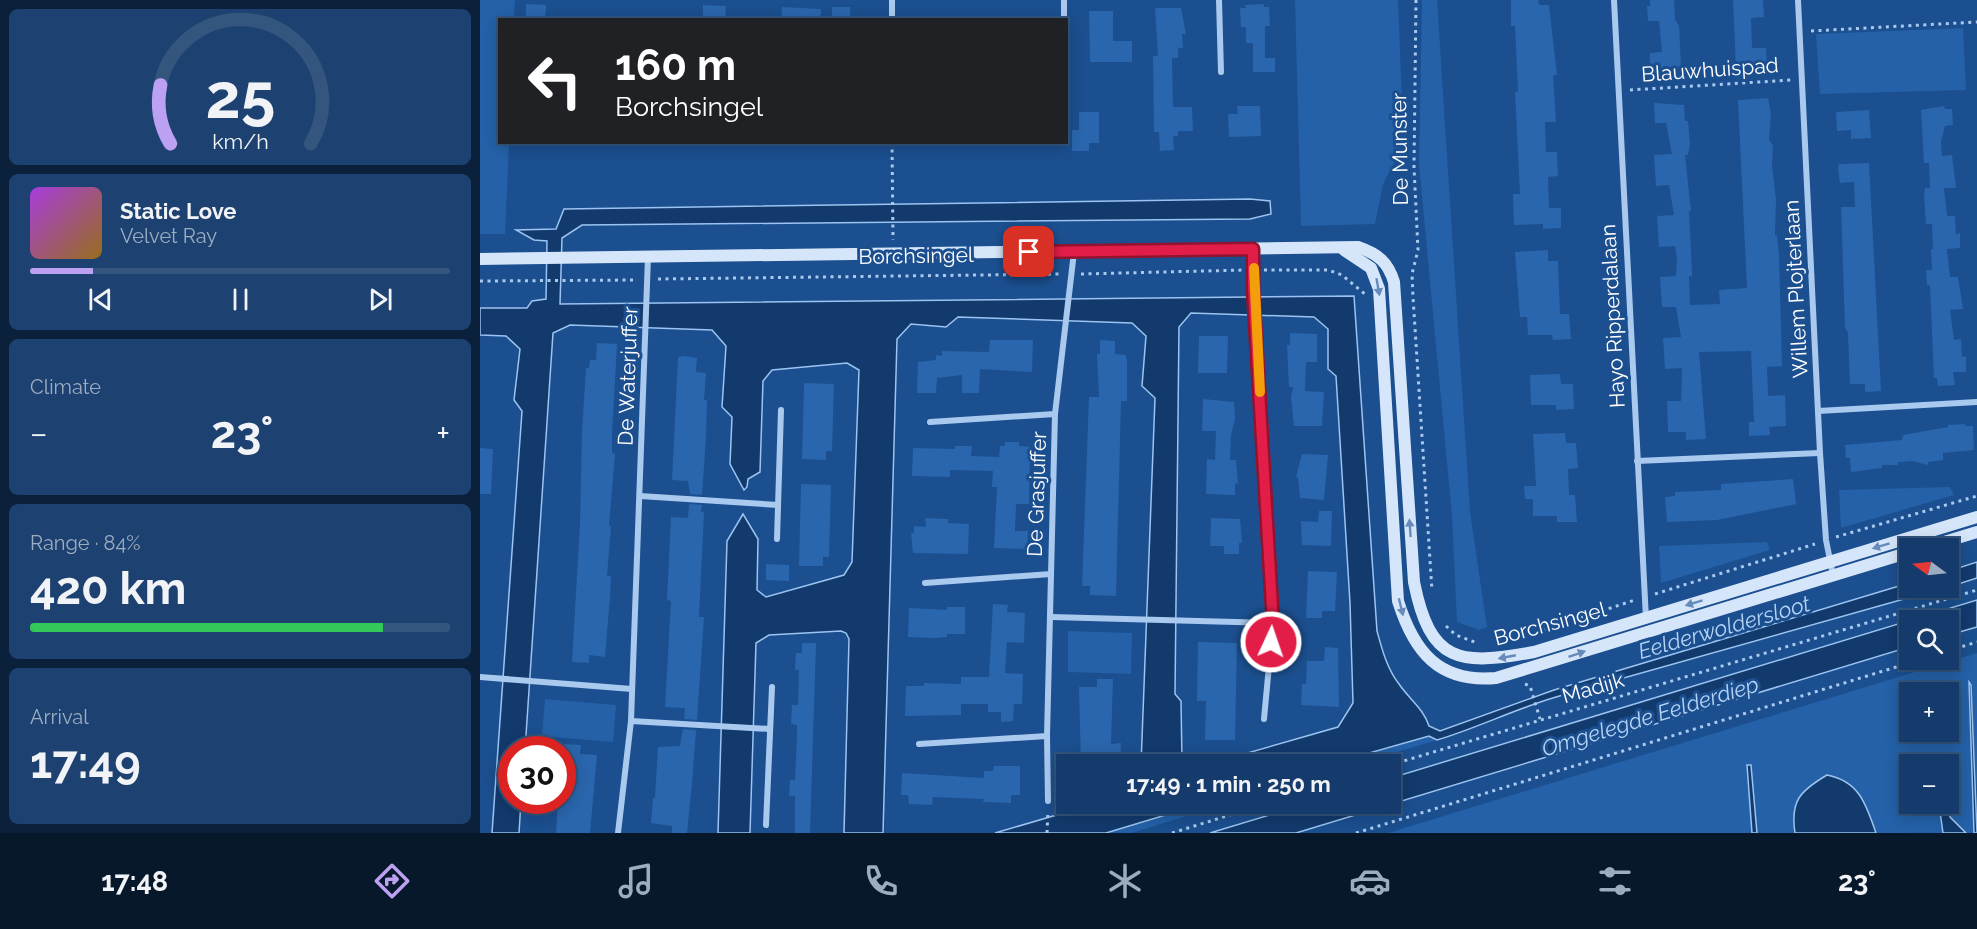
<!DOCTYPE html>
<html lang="en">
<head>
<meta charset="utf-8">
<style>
	body { margin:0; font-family:Raleway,sans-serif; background:#1d4271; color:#f1f3f6; height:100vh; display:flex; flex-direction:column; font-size:22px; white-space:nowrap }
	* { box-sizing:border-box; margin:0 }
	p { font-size:20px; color:#9dadc1 }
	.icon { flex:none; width:33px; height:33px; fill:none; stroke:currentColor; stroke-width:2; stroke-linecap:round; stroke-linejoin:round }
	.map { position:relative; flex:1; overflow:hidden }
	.side { display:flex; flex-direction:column; gap:9px; padding:9px; background:#0b203b; width:480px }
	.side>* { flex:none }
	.banner { position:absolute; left:18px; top:18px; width:570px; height:126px; border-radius:0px; box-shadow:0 3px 15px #0003,0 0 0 2px #33557e; background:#202124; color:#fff; overflow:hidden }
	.needle { width:39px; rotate:285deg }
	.fabs { position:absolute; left:1419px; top:538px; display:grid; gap:12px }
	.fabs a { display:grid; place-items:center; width:60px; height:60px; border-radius:0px; background:#143b6b; box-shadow:0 3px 15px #0003,0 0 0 2px #33557e; font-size:30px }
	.speed { position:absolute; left:18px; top:736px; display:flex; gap:12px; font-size:30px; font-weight:700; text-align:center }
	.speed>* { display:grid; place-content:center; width:78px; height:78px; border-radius:50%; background:#143b6b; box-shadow:0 3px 15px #0003,0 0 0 2px #33557e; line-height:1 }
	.speed .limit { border:9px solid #d22; background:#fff; color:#111 }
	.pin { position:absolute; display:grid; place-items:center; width:51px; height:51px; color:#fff; margin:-26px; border-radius:12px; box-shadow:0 3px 9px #0006 }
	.me { position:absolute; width:66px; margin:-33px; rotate:3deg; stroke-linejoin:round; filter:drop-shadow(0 0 4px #0008) }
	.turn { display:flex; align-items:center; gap:21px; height:126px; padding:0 18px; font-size:27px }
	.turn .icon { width:78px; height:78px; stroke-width:2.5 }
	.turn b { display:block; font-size:42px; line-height:51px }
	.big { font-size:45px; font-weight:700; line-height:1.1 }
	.side .widget { flex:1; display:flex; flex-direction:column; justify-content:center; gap:9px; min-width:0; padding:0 21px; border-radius:9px; background:#1d4271 }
	.side .dial { align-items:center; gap:0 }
	.dial svg { height:156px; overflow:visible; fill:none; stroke:#33557e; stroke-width:7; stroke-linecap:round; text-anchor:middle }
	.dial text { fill:#f1f3f6; stroke:none }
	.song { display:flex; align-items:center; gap:18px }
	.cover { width:72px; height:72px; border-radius:9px; background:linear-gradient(135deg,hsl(280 70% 55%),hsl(40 70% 35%)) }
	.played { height:6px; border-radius:3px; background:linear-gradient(90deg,#bca0f2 15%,#33557e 15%) }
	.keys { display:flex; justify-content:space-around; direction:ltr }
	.heat { display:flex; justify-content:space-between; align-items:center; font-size:33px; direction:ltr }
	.charge { height:9px; border-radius:4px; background:linear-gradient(90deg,#34c759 84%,#33557e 0) }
	.trip { position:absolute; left:576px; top:754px; width:345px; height:60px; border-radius:0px; background:#143b6b; box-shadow:0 3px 15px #0003,0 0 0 2px #33557e; font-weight:700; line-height:60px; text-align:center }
	.menu { display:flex; height:96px; justify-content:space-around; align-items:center; background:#08182b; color:#9dadc1 }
	.menu .icon { width:42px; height:42px }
	.menu .active { color:#bca0f2 }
	.menu b { font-size:27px; color:#f1f3f6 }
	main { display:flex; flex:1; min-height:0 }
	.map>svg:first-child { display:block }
	.green { fill:#2461a8; fill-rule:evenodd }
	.water { fill:#123a6d; stroke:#9cc4f0; stroke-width:1.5 }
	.building { fill:#2a66ad }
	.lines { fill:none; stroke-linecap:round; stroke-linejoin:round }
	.path { stroke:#a9c9ee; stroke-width:3; stroke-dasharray:3 4.5; stroke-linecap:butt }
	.minor { stroke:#a9c9ee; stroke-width:6 }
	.secondary { stroke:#d6e6fa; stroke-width:12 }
	.oneway { fill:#668bba }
	.route-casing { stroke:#92132f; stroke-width:15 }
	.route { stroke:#e11d48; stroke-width:10 }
	.slow { stroke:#f59e0b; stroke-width:10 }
	.labels { text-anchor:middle; stroke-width:6; stroke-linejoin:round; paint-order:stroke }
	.street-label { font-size:21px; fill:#fff; stroke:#1b4f8f }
	.water-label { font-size:22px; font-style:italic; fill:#b5d3f5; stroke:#1b4f8f }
</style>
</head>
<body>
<main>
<section class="side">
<div class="widget dial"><svg viewBox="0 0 100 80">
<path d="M14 69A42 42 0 1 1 86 69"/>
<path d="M14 69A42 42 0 0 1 9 39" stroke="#bca0f2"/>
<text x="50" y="56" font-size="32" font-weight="700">25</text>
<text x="50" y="72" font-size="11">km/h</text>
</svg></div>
<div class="widget">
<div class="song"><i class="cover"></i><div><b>Static Love</b><p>Velvet Ray</p></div></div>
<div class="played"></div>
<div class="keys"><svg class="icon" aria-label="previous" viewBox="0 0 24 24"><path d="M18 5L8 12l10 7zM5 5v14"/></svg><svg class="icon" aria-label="pause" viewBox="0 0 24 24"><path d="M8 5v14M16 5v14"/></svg><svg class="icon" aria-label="next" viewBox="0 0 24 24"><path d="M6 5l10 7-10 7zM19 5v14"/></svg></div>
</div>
<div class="widget"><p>Climate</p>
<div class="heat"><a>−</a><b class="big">23°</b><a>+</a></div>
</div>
<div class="widget"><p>Range · 84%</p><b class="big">420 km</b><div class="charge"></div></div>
<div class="widget"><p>Arrival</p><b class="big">17:49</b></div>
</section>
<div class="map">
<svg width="1497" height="833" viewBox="0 0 1497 833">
	<rect width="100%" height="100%" fill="#1b4f8f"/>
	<g class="green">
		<path d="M 0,0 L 35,0 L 34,19 L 20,20 L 20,142 L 29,143 L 25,234 L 0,234 Z"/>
		<path d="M 815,0 L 918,0 L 923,130 L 920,151 L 903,184 L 895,224 L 821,226 Z"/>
		<path d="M 942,0 L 957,0 L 990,512 L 1007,627 L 999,630 L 977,622 L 972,516 L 939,164 Z"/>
		<path d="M 1483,28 L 1486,90 L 1340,94 L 1336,34 Z"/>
		<path d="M 1470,487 L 1474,495 L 1361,528 L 1359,490 Z"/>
		<path d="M 1287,542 L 1290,550 L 1181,583 L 1179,546 Z"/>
		<path d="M 588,631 L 652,633 L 651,674 L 588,672 Z"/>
		<path d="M 1497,653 L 1497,793 L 1491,685 L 1489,683 L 1494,833 L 1486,833 L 1470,817 L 1468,765 L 1430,765 L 1430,804 L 1459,804 L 1463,833 L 1396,833 L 1376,789 L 1313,818 L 1315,833 L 1277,833 L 1271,765 L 1267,765 L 1272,833 L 908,833 ZM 1430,693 L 1468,693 L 1468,732 L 1430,732 Z"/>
		<path d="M 65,699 L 136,705 L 133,742 L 62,736 Z"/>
		<path d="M 949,736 L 957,740 L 874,765 L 847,765 Z"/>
		<path d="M 722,804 L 746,804 L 651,833 L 626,833 Z"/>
	</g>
	<g class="water">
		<path d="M 770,199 L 790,201 L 791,214 L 770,219 L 102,225 L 82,238 L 80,304 L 874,296 L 897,631 C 902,649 907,669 919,684 C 930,700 943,708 949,726 L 960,731 L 1074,690 L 1429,583 L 1430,588 L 1463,588 L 1076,697 C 1035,709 997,728 957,740 L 949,736 L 847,765 L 726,765 L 858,727 L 873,703 L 870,603 L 856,376 L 848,369 L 848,329 L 834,317 L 711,313 L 699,327 L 695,694 L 701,701 L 702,761 L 707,765 L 661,765 L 675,398 L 662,386 L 666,336 L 652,323 L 478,317 L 466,327 L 431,324 L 417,339 L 403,833 L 364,833 L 369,639 L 366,633 L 361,631 L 289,635 L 276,643 L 270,833 L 238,833 L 247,541 L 263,514 L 278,539 L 277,590 L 286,597 L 364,575 L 372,562 L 379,370 L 367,363 L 292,370 L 283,381 L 280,472 L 268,479 L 267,487 L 264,490 L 250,464 L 252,417 L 242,407 L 246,346 L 232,330 L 90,325 L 73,333 L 45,750 L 32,750 L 32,801 L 41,801 L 39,833 L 12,833 L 42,411 L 34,400 L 40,349 L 26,336 L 0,335 L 0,308 L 47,308 L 52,301 L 66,299 L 67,241 L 54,240 L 36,230 L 76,229 L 84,209 Z"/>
		<path d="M 1497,562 L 1497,578 L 1469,587 L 1469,571 Z"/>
		<path d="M 1497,600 L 1497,627 L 1469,635 L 1468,621 L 1430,621 L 1429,647 L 816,833 L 730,833 L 826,804 L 910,804 L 911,778 Z"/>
		<path d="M 1489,682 L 1491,685 L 1497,833 L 1494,833 Z"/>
		<path d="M 1267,765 L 1271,765 L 1277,833 L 1272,833 Z"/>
		<path d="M 1347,775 C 1379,781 1386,804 1396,833 L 1315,833 C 1310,801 1320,791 1347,775 Z"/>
		<path d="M 614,804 L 722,804 L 626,833 L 515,833 Z"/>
		<path d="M 1459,804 L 1467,804 L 1470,817 L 1486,833 L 1463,833 Z"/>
	</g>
	<g class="building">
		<path d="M 1031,0 L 1058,0 L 1059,5 L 1069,5 L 1077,75 L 1073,75 L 1076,122 L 1065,122 L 1066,152 L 1077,152 L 1078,176 L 1068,177 L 1069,208 L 1081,208 L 1081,228 L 1063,229 L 1063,224 L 1034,225 L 1033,194 L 1040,194 L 1035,92 L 1038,92 L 1035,26 L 1031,26 Z"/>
		<path d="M 1170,0 L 1194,0 L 1195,19 L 1199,26 L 1201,67 L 1178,72 L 1178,69 L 1170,69 L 1170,53 L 1182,52 L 1179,21 L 1168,21 L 1167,6 L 1170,6 Z"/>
		<path d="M 1253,0 L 1283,0 L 1284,17 L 1271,18 L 1272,48 L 1286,48 L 1287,66 L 1256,68 Z"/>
		<path d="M 46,4 L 66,5 L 65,20 L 46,20 Z"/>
		<path d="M 784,4 L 784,7 L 789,7 L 790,26 L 785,26 L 785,58 L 795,58 L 795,72 L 773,72 L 773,43 L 766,43 L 766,27 L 761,27 L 760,8 L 766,8 L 765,5 Z"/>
		<path d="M 223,5 L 246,6 L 245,20 L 223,20 Z"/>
		<path d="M 302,7 L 341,9 L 340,20 L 301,20 Z"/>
		<rect x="352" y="7" width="18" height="13"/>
		<path d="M 675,8 L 701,8 L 706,34 L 702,34 L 703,48 L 698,48 L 698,58 L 692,58 L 693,107 L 712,107 L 713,131 L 698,131 L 698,136 L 693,136 L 694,150 L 680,151 L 679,132 L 674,132 L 673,56 L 678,56 Z"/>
		<path d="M 609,11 L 633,11 L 633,41 L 652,41 L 652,62 L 610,62 Z"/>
		<path d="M 1288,98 L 1291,113 L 1289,140 L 1293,145 L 1292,165 L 1296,200 L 1295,235 L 1297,235 L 1299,255 L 1302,366 L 1287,367 L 1288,396 L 1305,395 L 1306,426 L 1289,427 L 1290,435 L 1269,436 L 1269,422 L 1274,422 L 1271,351 L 1219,352 L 1226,439 L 1206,440 L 1206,432 L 1188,432 L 1187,401 L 1201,401 L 1202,368 L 1185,369 L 1183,338 L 1201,337 L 1196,307 L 1182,307 L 1180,277 L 1196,276 L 1197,258 L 1195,246 L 1179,247 L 1177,216 L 1194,215 L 1189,185 L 1176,186 L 1174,155 L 1192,154 L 1186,123 L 1175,123 L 1174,103 L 1204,105 L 1205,121 L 1208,121 L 1210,144 L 1208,155 L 1205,155 L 1211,211 L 1209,211 L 1212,272 L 1212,276 L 1209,276 L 1210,305 L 1240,304 L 1239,290 L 1267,288 L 1258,100 Z"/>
		<path d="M 757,106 L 780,106 L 781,136 L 749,137 L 748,114 L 758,114 Z"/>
		<path d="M 1464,106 L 1465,109 L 1472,109 L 1473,125 L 1465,126 L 1461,142 L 1462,156 L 1472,155 L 1476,188 L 1464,188 L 1467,216 L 1475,216 L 1476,234 L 1480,233 L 1480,248 L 1467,249 L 1470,277 L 1478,277 L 1483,309 L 1470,310 L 1474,340 L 1481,339 L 1482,357 L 1486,356 L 1486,372 L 1473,372 L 1475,385 L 1458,386 L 1457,378 L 1454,378 L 1450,285 L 1447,285 L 1446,270 L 1452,270 L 1451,249 L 1453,249 L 1452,224 L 1446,224 L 1444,196 L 1445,188 L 1450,188 L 1449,163 L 1444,163 L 1441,110 Z"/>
		<path d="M 1389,110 L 1391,138 L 1371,139 L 1371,130 L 1357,131 L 1356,112 Z"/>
		<path d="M 599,112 L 619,112 L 619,143 L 609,143 L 609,151 L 592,151 L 592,130 L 599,130 Z"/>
		<path d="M 1389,163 L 1401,391 L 1385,392 L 1385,384 L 1370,384 L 1368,333 L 1365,328 L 1361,207 L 1375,207 L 1374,182 L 1360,183 L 1358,168 L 1359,164 Z"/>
		<path d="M 1068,250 L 1068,261 L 1078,261 L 1080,314 L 1089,314 L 1091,339 L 1073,340 L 1072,335 L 1048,335 L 1047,317 L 1040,317 L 1035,252 Z"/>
		<path d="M 810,333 L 837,334 L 837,362 L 826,362 L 825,391 L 844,392 L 842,426 L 814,426 L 811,397 L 813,387 L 809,387 L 807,345 L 810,345 Z"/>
		<path d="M 719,336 L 748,336 L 747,373 L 718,373 Z"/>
		<path d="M 510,340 L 553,340 L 552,372 L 500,369 L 499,393 L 482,393 L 482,375 L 457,378 L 456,393 L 437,393 L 438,362 L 456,360 L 456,355 L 462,356 L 462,351 L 509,352 Z"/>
		<path d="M 620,340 L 635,341 L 635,354 L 646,355 L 647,362 L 647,401 L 641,401 L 636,596 L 610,595 L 610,586 L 602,586 L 609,397 L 619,397 L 617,354 L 620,354 Z"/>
		<path d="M 117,343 L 137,344 L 132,434 L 132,453 L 135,454 L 129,526 L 131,526 L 127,576 L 131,576 L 130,597 L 125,657 L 109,655 L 109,663 L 92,662 L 100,524 L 102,432 L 106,368 L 109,368 L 110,360 L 116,360 Z"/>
		<path d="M 205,356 L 217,358 L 216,372 L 226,373 L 224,400 L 227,400 L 226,437 L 222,495 L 210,494 L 208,481 L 192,480 L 198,357 Z"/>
		<path d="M 1080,374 L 1081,384 L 1093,384 L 1094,409 L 1076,410 L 1076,405 L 1051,405 L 1050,375 Z"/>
		<path d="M 324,383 L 354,384 L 352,451 L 346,451 L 346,460 L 322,459 Z"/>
		<path d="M 723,399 L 754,402 L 755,419 L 751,435 L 750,460 L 756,460 L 758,484 L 755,483 L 755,495 L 726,494 L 727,459 L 735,460 L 736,431 L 722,431 Z"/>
		<path d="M 1485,424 L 1485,426 L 1493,426 L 1494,450 L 1463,453 L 1463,460 L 1448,462 L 1448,465 L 1432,461 L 1418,462 L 1418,465 L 1402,465 L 1402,468 L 1371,472 L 1370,458 L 1366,458 L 1365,445 L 1422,440 L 1423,435 L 1468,427 L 1468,425 Z"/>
		<path d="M 1085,433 L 1086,443 L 1096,443 L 1098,468 L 1088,469 L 1089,495 L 1095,495 L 1097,522 L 1077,522 L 1077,516 L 1053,516 L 1053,499 L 1045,499 L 1044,486 L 1056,486 L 1053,434 Z"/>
		<path d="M 525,442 L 539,442 L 539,446 L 550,447 L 549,504 L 536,504 L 535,531 L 548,531 L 547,549 L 514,548 L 517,487 L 512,487 L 513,471 L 470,470 L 470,477 L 432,476 L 433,448 L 475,449 L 475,446 L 492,446 L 491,456 L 519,457 L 520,446 L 525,446 Z"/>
		<path d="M 0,448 L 13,449 L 11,494 L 0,494 Z"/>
		<path d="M 822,454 L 848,455 L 844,500 L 820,498 L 818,477 L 816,477 Z"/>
		<path d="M 1313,479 L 1316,504 L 1237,520 L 1187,522 L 1185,497 L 1195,496 L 1195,492 L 1241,490 L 1241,484 Z"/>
		<path d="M 321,484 L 351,485 L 349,557 L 343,557 L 343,566 L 319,566 Z"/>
		<path d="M 209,504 L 222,505 L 221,512 L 224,512 L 219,617 L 224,617 L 217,720 L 204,719 L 205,708 L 185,707 L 191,601 L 187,600 L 191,517 L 208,518 Z"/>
		<path d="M 839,511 L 852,511 L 851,546 L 822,545 L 821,521 L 838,522 Z"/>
		<path d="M 445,518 L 468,519 L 468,523 L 489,524 L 488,554 L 433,553 L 431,533 L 434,533 L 434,526 L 446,527 Z"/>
		<path d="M 731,518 L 760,519 L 762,543 L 759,543 L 759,554 L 744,554 L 744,546 L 730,546 Z"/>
		<path d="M 286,564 L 309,565 L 309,581 L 286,580 Z"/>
		<path d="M 828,571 L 857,572 L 855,611 L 842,611 L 842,618 L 826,618 Z"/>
		<path d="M 513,604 L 528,605 L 527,612 L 545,613 L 544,643 L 527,642 L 525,673 L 543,674 L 542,704 L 534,704 L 533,721 L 521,722 L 521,712 L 508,712 L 508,704 L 481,704 L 481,715 L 425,716 L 426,686 L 444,686 L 444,683 L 481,684 L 481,677 L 509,677 Z"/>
		<path d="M 467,607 L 485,607 L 485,634 L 467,634 L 467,637 L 455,638 L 428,637 L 429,608 L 467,610 Z"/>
		<path d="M 718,642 L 757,643 L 755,740 L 725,740 L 726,701 L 717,701 Z"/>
		<path d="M 322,643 L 336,643 L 330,833 L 315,833 L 315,796 L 309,796 L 310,780 L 315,780 L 317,737 L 317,725 L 311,724 L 312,705 L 318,705 L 319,670 L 315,670 L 316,653 L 322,653 Z"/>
		<path d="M 845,647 L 858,648 L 859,707 L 821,705 L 822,684 L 826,684 L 827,661 L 844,661 Z"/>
		<path d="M 617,679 L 633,679 L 631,744 L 641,743 L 640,765 L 601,765 L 599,687 L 617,687 Z"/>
		<path d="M 203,729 L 216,730 L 212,784 L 207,833 L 192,833 L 192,826 L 171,823 L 173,798 L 175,798 L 178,747 L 200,746 Z"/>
		<path d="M 82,744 L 101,745 L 100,754 L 117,755 L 110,833 L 76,833 L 78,801 L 82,801 Z"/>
		<path d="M 514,766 L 540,766 L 540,795 L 531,795 L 531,803 L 503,802 L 504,799 L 453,797 L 452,805 L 429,804 L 428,795 L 421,795 L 422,773 L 504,778 L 504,771 L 513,771 Z"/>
	</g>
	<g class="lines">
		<g class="path">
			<path d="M 936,0 L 934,167 L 938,250 L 932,274 L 933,297 L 952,591"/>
			<path d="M 1331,31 L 1497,22"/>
			<path d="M 1150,90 L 1311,80"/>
			<path d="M 412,142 L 413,240"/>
			<path d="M 784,270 L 848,270 L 862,275 L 886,295"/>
			<path d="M 601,274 L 765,270"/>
			<path d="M 178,279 L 582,274"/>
			<path d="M 0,281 L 156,280"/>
			<path d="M 1356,537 L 1497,496"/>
			<path d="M 1175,594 L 1335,544"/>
			<path d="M 966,626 L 976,635 L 997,643"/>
			<path d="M 1036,639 L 1155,600"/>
			<path d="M 1468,651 L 1497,642"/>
			<path d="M 1045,684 L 1050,686 L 1060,719"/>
			<path d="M 910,765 L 1497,590"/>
			<path d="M 567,833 L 568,811"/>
			<path d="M 692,833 L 785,804"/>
			<path d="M 876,833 L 1439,660"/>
		</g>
		<g class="minor">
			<path d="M 584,0 L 584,20"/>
			<path d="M 739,0 L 741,72"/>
			<path d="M 1134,0 L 1166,619"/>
			<path d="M 1318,0 L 1340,453 L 1346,540 L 1353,575"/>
			<path d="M 412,20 L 412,0"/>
			<path d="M 773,249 L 793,623 L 784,719"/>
			<path d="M 1338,411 L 1497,402"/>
			<path d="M 450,422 L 575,414"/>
			<path d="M 1157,461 L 1340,453"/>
			<path d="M 160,496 L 298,505"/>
			<path d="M 297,539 L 301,410"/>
			<path d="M 445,583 L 571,574"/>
			<path d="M 571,617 L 793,623"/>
			<path d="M 0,677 L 152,689"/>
			<path d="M 151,721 L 290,729"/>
			<path d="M 439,744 L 567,736"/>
			<path d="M 568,801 L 567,736 L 575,414 L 594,252"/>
			<path d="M 286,825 L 292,687"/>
			<path d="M 138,833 L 151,721 L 168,257"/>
		</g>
		<g class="secondary">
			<path d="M 864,250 L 891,268 L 899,289 L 918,601 C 934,652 959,683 1016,678 L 1430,552"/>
			<path d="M 0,259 L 878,247 C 898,254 908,262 914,282 L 934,582 C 950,663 979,666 1054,652 L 1497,517"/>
			<path d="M 1441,549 L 1497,532"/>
		</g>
	</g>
	<defs><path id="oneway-solid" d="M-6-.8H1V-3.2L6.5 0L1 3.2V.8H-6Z" transform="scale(1.5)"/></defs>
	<g class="oneway">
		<use href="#oneway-solid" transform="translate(898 287) rotate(80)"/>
		<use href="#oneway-solid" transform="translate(930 528) rotate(-94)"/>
		<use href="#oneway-solid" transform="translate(1401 546) rotate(163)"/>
		<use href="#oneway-solid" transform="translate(1214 603) rotate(163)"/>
		<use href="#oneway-solid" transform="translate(921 607) rotate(76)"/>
		<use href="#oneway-solid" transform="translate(1097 654) rotate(-19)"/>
		<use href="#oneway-solid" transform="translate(1027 657) rotate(169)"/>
	</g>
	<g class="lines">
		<defs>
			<path id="route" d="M 549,252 L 773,249 L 773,289 L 793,623 L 791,642"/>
		</defs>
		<use href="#route" class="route-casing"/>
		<use href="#route" class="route"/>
		<path class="slow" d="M 774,268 L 780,392"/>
	</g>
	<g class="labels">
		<g class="street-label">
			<text transform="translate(1230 70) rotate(-4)" y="7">Blauwhuispad</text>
			<text transform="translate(920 149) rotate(-91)" y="7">De Munster</text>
			<text transform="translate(436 256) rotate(-1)" y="7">Borchsingel</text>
			<text transform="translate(1316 289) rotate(-93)" y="7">Willem Plojterlaan</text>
			<text transform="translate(1133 316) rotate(-93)" y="7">Hayo Ripperdalaan</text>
			<text transform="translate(148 376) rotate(-88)" y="7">De Waterjuffer</text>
			<text transform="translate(557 494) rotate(-88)" y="7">De Grasjuffer</text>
			<text transform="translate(1070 624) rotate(-15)" y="7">Borchsingel</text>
			<text transform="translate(1113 688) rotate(-16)" y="7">Madijk</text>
		</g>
		<g class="water-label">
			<text transform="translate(1244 627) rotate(-16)" y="8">Eelderwoldersloot</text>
			<text transform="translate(1170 716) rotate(-17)" y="8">Omgelegde Eelderdiep</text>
		</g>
	</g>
</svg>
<div class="fabs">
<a><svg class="needle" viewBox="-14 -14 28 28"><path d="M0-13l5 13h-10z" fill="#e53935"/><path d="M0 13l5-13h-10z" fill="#9dadc1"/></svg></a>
<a><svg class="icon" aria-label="search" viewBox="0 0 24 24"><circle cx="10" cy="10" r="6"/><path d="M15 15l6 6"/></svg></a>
<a>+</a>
<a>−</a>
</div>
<div class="speed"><div class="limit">30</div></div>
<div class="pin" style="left:549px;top:252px;background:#d93025"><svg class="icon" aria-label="arrive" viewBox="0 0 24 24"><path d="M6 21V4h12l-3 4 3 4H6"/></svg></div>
<svg class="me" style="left:791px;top:642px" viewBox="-20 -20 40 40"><circle r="17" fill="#e11d48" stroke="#fff" stroke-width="3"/><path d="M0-11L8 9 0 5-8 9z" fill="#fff"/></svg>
<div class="trip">17:49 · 1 min · 250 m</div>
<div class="banner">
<div class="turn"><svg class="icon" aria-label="left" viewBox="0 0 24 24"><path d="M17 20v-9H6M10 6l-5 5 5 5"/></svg><div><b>160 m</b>Borchsingel</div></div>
</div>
</div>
</main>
<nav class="menu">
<b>17:48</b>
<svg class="icon active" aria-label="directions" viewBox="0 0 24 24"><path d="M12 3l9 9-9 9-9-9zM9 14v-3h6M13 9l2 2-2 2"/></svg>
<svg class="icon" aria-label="music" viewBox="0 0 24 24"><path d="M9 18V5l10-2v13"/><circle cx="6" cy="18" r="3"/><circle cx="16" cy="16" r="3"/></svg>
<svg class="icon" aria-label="phone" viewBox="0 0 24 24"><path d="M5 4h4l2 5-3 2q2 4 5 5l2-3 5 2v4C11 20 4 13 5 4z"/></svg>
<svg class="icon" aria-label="climate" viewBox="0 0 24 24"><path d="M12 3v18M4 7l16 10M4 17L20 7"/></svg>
<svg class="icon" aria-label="car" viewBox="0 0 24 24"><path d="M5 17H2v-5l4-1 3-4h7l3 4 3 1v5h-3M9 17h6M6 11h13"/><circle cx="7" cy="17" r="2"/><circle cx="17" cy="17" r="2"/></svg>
<svg class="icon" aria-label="filters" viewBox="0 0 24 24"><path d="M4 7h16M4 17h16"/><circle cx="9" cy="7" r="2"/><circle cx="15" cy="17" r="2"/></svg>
<b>23°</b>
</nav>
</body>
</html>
